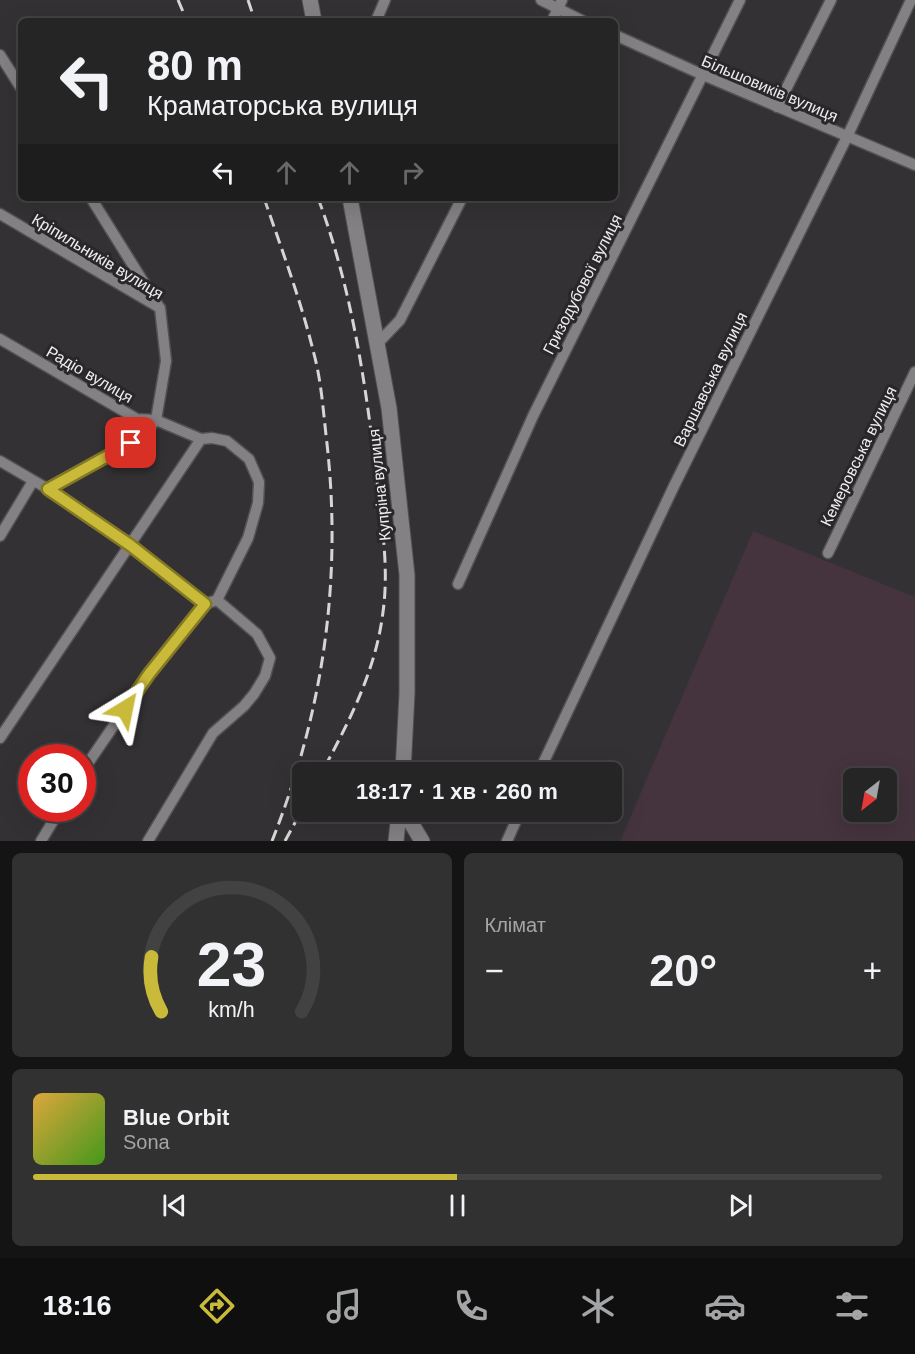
<!DOCTYPE html>
<html lang="uk">
<head>
<meta charset="utf-8">
<style>
	body { margin:0; font-family:Helvetica,sans-serif; background:#323132; color:#f1f3f6; height:100vh; display:flex; flex-direction:column; font-size:22px; white-space:nowrap }
	* { box-sizing:border-box; margin:0 }
	p { font-size:20px; color:#a4a5a7 }
	.icon { flex:none; width:33px; height:33px; fill:none; stroke:currentColor; stroke-width:2; stroke-linecap:round; stroke-linejoin:round }
	.map { position:relative; height:841px; overflow:hidden }
	.details { display:flex; flex-direction:column; gap:12px; padding:12px; background:#151415; flex:1 }
	.details>* { flex:none }
	.banner { position:absolute; left:18px; top:18px; width:600px; height:183px; border-radius:9px; box-shadow:0 6px 24px #0002,0 0 0 2px #424243; background:#262526; color:#f1f3f6; overflow:hidden }
	.needle { width:39px; rotate:211deg }
	.fabs { position:absolute; left:843px; top:768px; display:grid; gap:12px }
	.fabs a { display:grid; place-items:center; width:54px; height:54px; border-radius:9px; background:#262526; box-shadow:0 6px 24px #0002,0 0 0 2px #424243; font-size:30px }
	.speed { position:absolute; left:18px; top:744px; display:flex; gap:12px; font-size:30px; font-weight:700; text-align:center }
	.speed>* { display:grid; place-content:center; width:78px; height:78px; border-radius:50%; background:#262526; box-shadow:0 6px 24px #0002,0 0 0 2px #424243; line-height:1 }
	.speed .limit { border:9px solid #d22; background:#fff; color:#111 }
	.pin { position:absolute; display:grid; place-items:center; width:51px; height:51px; color:#fff; margin:-26px; border-radius:12px; box-shadow:0 3px 9px #0006 }
	.me { position:absolute; width:66px; margin:-33px; rotate:35deg; stroke-linejoin:round; filter:drop-shadow(0 0 4px #0008) }
	.turn { display:flex; align-items:center; gap:21px; height:126px; padding:0 30px; font-size:27px }
	.turn .icon { width:78px; height:78px; stroke-width:2.5 }
	.turn b { display:block; font-size:42px; line-height:51px }
	.lanes { display:flex; align-items:center; height:57px; padding:0 30px; background:#0003; justify-content:center; gap:30px; direction:ltr }
	.lanes .off { opacity:.35 }
	.big { font-size:45px; font-weight:600; line-height:1.1 }
	.details .card { flex:1; display:flex; flex-direction:column; justify-content:center; gap:9px; min-width:0; padding:0 21px; border-radius:9px; background:#323132 }
	.details .dial { align-items:center; gap:0 }
	.dial svg { height:156px; overflow:visible; fill:none; stroke:#424243; stroke-width:7; stroke-linecap:round; text-anchor:middle }
	.dial text { fill:#f1f3f6; stroke:none }
	.song { display:flex; align-items:center; gap:18px }
	.cover { width:72px; height:72px; border-radius:9px; background:linear-gradient(135deg,hsl(40 70% 55%),hsl(100 70% 35%)) }
	.played { height:6px; border-radius:3px; background:linear-gradient(90deg,#caba39 50%,#424243 50%) }
	.keys { display:flex; justify-content:space-around; direction:ltr }
	.heat { display:flex; justify-content:space-between; align-items:center; font-size:33px; direction:ltr }
	.details .tiles { flex:1; display:grid; gap:12px; grid-template-columns:1fr 1fr }
	.card:last-child { grid-column:span 2 }
	.trip { position:absolute; left:292px; top:762px; width:330px; height:60px; border-radius:9px; background:#262526; box-shadow:0 6px 24px #0002,0 0 0 2px #424243; font-weight:600; line-height:60px; text-align:center }
	.tab-bar { display:flex; height:96px; justify-content:space-around; align-items:center; background:#0f0f0f; color:#a4a5a7 }
	.tab-bar .icon { width:42px; height:42px }
	.tab-bar .on { color:#caba39 }
	.tab-bar b { font-size:27px; color:#f1f3f6 }
	.map>svg:first-child { display:block }
	.education { fill:#45333d; fill-rule:evenodd }
	.lines { fill:none; stroke-linecap:round; stroke-linejoin:round }
	.street-casing { stroke:#515052; stroke-width:13 }
	.secondary-casing { stroke:#515052; stroke-width:17 }
	.street { stroke:#838183; stroke-width:10 }
	.secondary { stroke:#838183; stroke-width:15 }
	.rail { stroke:#d7d6d7; stroke-width:3; stroke-dasharray:12 6; stroke-linecap:butt }
	.route-casing { stroke:#837925; stroke-width:15 }
	.route { stroke:#caba39; stroke-width:10 }
	.labels { text-anchor:middle; stroke-width:6; stroke-linejoin:round; paint-order:stroke }
	.street-label { font-size:16px; fill:#efeeef; stroke:#292729 }
</style>
</head>
<body>
<div class="map">
<svg width="915" height="841" viewBox="0 0 915 841">
	<rect width="100%" height="100%" fill="#333133"/>
	<path class="education" d="M 753,531 L 915,597 L 915,841 L 620,841 ZM 854,778 L 886,778 L 886,812 L 854,812 Z"/>
	<g class="lines">
		<defs>
			<g id="street">
				<path d="M 541,0 L 583,21"/>
				<path d="M 376,21 L 385,0"/>
				<path d="M 552,21 L 562,0"/>
				<path d="M 615,35 L 703,75 L 915,165"/>
				<path d="M 0,55 L 21,88"/>
				<path d="M 777,107 L 831,0"/>
				<path d="M 91,198 L 159,307"/>
				<path d="M 0,214 L 160,308 L 166,361 L 156,420 L 144,434 L 131,443 L 48,489"/>
				<path d="M 0,339 L 137,419 L 156,420 L 201,439 L 212,438 L 227,441 L 249,459 L 259,482 L 258,503 L 248,538 L 217,600 L 205,604 L 149,674 L 82,772"/>
				<path d="M 378,343 L 400,320 L 462,198"/>
				<path d="M 0,461 L 48,489 L 130,545 L 205,604"/>
				<path d="M 0,536 L 33,481"/>
				<path d="M 828,553 L 915,372"/>
				<path d="M 458,584 L 533,416 L 740,0"/>
				<path d="M 0,738 L 201,439"/>
				<path d="M 539,772 L 674,486 L 847,137 L 911,0"/>
				<path d="M 41,841 L 61,808"/>
				<path d="M 148,841 L 213,733 L 244,706 L 254,694 L 265,676 L 270,658 L 257,634 L 217,600"/>
				<path d="M 507,841 L 520,812"/>
			</g>
			<g id="secondary">
				<path d="M 310,0 L 314,21"/>
				<path d="M 350,198 L 389,408 L 407,575 L 407,693 L 403,772"/>
				<path d="M 408,812 L 410,821 L 422,841"/>
				<path d="M 396,841 L 399,812"/>
			</g>
		</defs>
		<use href="#street" class="street-casing"/>
		<use href="#secondary" class="secondary-casing"/>
		<use href="#street" class="street"/>
		<use href="#secondary" class="secondary"/>
		<g class="rail">
			<path d="M 178,0 L 187,21"/>
			<path d="M 248,0 L 255,21"/>
			<path d="M 264,198 C 282,250 301,301 314,354 C 321,380 323,408 326,435 C 343,576 324,710 272,841"/>
			<path d="M 318,198 C 352,289 366,385 377,481 C 382,524 389,569 383,612 C 376,670 349,722 322,772"/>
			<path d="M 285,841 L 303,808"/>
		</g>
	</g>
	<g class="lines">
		<defs>
			<path id="route" d="M 125,709 L 149,674 L 205,604 L 130,545 L 48,489 L 131,443"/>
		</defs>
		<use href="#route" class="route-casing"/>
		<use href="#route" class="route"/>
	</g>
	<g class="labels">
		<g class="street-label">
			<text transform="translate(770 88) rotate(23)" y="6">Більшовиків вулиця</text>
			<text transform="translate(98 256) rotate(31)" y="6">Кріпильників вулиця</text>
			<text transform="translate(582 284) rotate(-63)" y="6">Гризодубової вулиця</text>
			<text transform="translate(90 374) rotate(30)" y="6">Радіо вулиця</text>
			<text transform="translate(710 379) rotate(-64)" y="6">Варшавська вулиця</text>
			<text transform="translate(858 456) rotate(-64)" y="6">Кемеровська вулиця</text>
			<text transform="translate(379 485) rotate(-96)" y="6">Купріна вулиця</text>
		</g>
	</g>
</svg>
<div class="fabs">
<a><svg class="needle" viewBox="-14 -14 28 28"><path d="M0-13l5 13h-10z" fill="#e53935"/><path d="M0 13l5-13h-10z" fill="#a4a5a7"/></svg></a>
</div>
<div class="speed"><div class="limit">30</div></div>
<div class="pin" style="left:131px;top:443px;background:#d93025"><svg class="icon" aria-label="arrive" viewBox="0 0 24 24"><path d="M6 21V4h12l-3 4 3 4H6"/></svg></div>
<svg class="me" style="left:125px;top:709px" viewBox="-20 -20 40 40"><path d="M0-17L14 15 0 8-14 15z" fill="#caba39" stroke="#fff" stroke-width="4"/></svg>
<div class="trip">18:17 · 1 хв · 260 m</div>
<div class="banner">
<div class="turn"><svg class="icon" aria-label="left" viewBox="0 0 24 24"><path d="M17 20v-9H6M10 6l-5 5 5 5"/></svg><div><b>80 m</b>Краматорська вулиця</div></div>
<div class="lanes"><svg class="icon" aria-label="left" viewBox="0 0 24 24"><path d="M17 20v-9H6M10 6l-5 5 5 5"/></svg><svg class="icon off" aria-label="ahead" viewBox="0 0 24 24"><path d="M12 20V5M6 11l6-6 6 6"/></svg><svg class="icon off" aria-label="ahead" viewBox="0 0 24 24"><path d="M12 20V5M6 11l6-6 6 6"/></svg><svg class="icon off" aria-label="right" viewBox="0 0 24 24"><path d="M7 20v-9h11M14 6l5 5-5 5"/></svg></div>
</div>
</div>
<section class="details">
<div class="tiles">
<div class="card dial"><svg viewBox="0 0 100 80">
<path d="M14 69A42 42 0 1 1 86 69"/>
<path d="M14 69A42 42 0 0 1 9 41" stroke="#caba39"/>
<text x="50" y="56" font-size="32" font-weight="700">23</text>
<text x="50" y="72" font-size="11">km/h</text>
</svg></div>
<div class="card"><p>Клімат</p>
<div class="heat"><a>−</a><b class="big">20°</b><a>+</a></div>
</div>
<div class="card">
<div class="song"><i class="cover"></i><div><b>Blue Orbit</b><p>Sona</p></div></div>
<div class="played"></div>
<div class="keys"><svg class="icon" aria-label="previous" viewBox="0 0 24 24"><path d="M18 5L8 12l10 7zM5 5v14"/></svg><svg class="icon" aria-label="pause" viewBox="0 0 24 24"><path d="M8 5v14M16 5v14"/></svg><svg class="icon" aria-label="next" viewBox="0 0 24 24"><path d="M6 5l10 7-10 7zM19 5v14"/></svg></div>
</div>
</div>
</section>
<nav class="tab-bar">
<b>18:16</b>
<svg class="icon on" aria-label="directions" viewBox="0 0 24 24"><path d="M12 3l9 9-9 9-9-9zM9 14v-3h6M13 9l2 2-2 2"/></svg>
<svg class="icon" aria-label="music" viewBox="0 0 24 24"><path d="M9 18V5l10-2v13"/><circle cx="6" cy="18" r="3"/><circle cx="16" cy="16" r="3"/></svg>
<svg class="icon" aria-label="phone" viewBox="0 0 24 24"><path d="M5 4h4l2 5-3 2q2 4 5 5l2-3 5 2v4C11 20 4 13 5 4z"/></svg>
<svg class="icon" aria-label="climate" viewBox="0 0 24 24"><path d="M12 3v18M4 7l16 10M4 17L20 7"/></svg>
<svg class="icon" aria-label="car" viewBox="0 0 24 24"><path d="M5 17H2v-5l4-1 3-4h7l3 4 3 1v5h-3M9 17h6M6 11h13"/><circle cx="7" cy="17" r="2"/><circle cx="17" cy="17" r="2"/></svg>
<svg class="icon" aria-label="filters" viewBox="0 0 24 24"><path d="M4 7h16M4 17h16"/><circle cx="9" cy="7" r="2"/><circle cx="15" cy="17" r="2"/></svg>
</nav>
</body>
</html>
